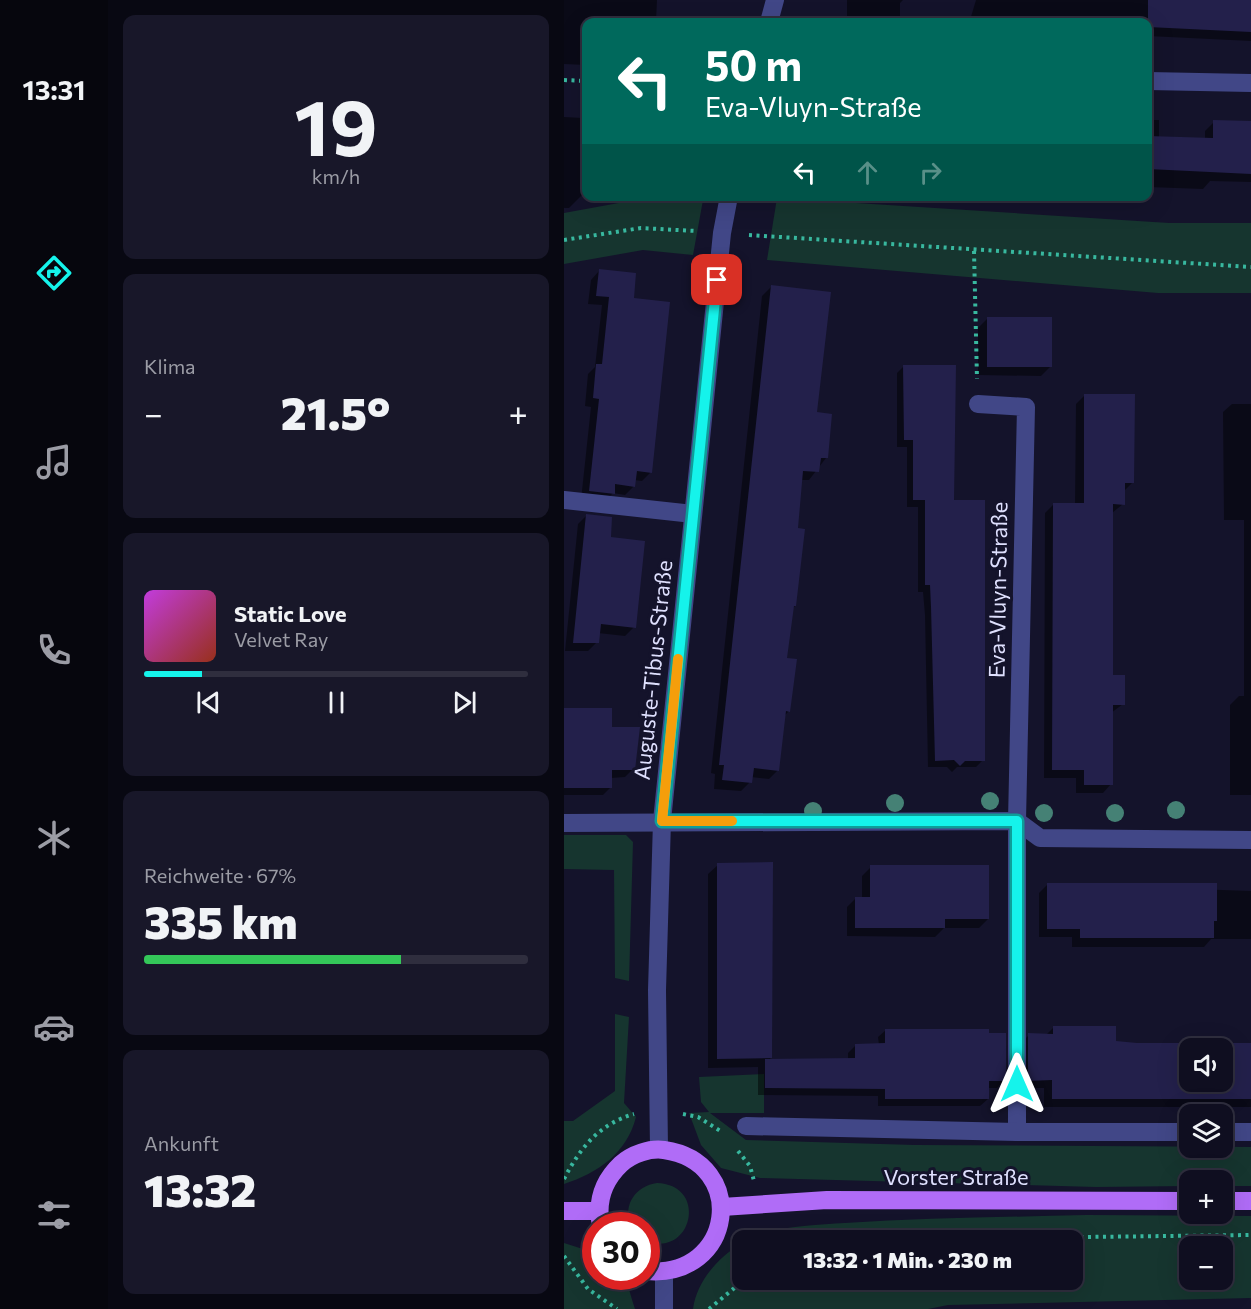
<!DOCTYPE html>
<html lang="de">
<head>
<meta charset="utf-8">
<style>
	body { margin:0; font-family:Commissioner,sans-serif; background:#181729; color:#f1f3f6; height:100vh; display:flex; flex-direction:column; font-size:22px; white-space:nowrap }
	* { box-sizing:border-box; margin:0 }
	p { font-size:20px; color:#9b9ca5 }
	.icon { flex:none; width:33px; height:33px; fill:none; stroke:currentColor; stroke-width:2; stroke-linecap:round; stroke-linejoin:round }
	.map { position:relative; flex:1; overflow:hidden }
	.sheet { display:flex; flex-direction:column; gap:15px; padding:15px; background:#080812; width:456px }
	.sheet>* { flex:none }
	.guide { position:absolute; left:18px; top:18px; width:570px; height:183px; border-radius:12px; box-shadow:0 6px 24px #0002,0 0 0 2px #2f2e3e; background:#00695c; color:#fff; overflow:hidden }
	.tools { position:absolute; left:615px; top:1038px; display:grid; gap:12px }
	.tools a { display:grid; place-items:center; width:54px; height:54px; border-radius:12px; background:#0f0e20; box-shadow:0 6px 24px #0002,0 0 0 2px #2f2e3e; font-size:30px }
	.speed { position:absolute; left:18px; top:1212px; display:flex; gap:12px; font-size:30px; font-weight:700; text-align:center }
	.speed>* { display:grid; place-content:center; width:78px; height:78px; border-radius:50%; background:#0f0e20; box-shadow:0 6px 24px #0002,0 0 0 2px #2f2e3e; line-height:1 }
	.speed .limit { border:9px solid #d22; background:#fff; color:#111 }
	.pin { position:absolute; display:grid; place-items:center; width:51px; height:51px; color:#fff; margin:-26px; border-radius:12px; box-shadow:0 3px 9px #0006 }
	.me { position:absolute; width:66px; margin:-33px; rotate:0deg; stroke-linejoin:round; filter:drop-shadow(0 0 4px #0008) }
	.turn { display:flex; align-items:center; gap:21px; height:126px; padding:0 24px; font-size:27px }
	.turn .icon { width:78px; height:78px; stroke-width:2.5 }
	.turn b { display:block; font-size:42px; line-height:51px }
	.lanes { display:flex; align-items:center; height:57px; padding:0 24px; background:#0003; justify-content:center; gap:30px; direction:ltr }
	.lanes .off { opacity:.35 }
	.big { font-size:45px; font-weight:800; line-height:1.1 }
	.sheet .widget { flex:1; display:flex; flex-direction:column; justify-content:center; gap:9px; min-width:0; padding:0 21px; border-radius:12px; background:#181729 }
	.sheet .dial { align-items:center; gap:0 }
	.dial b { font-size:78px; line-height:1 }
	.song { display:flex; align-items:center; gap:18px }
	.cover { width:72px; height:72px; border-radius:9px; background:linear-gradient(135deg,hsl(290 70% 55%),hsl(10 70% 35%)) }
	.played { height:6px; border-radius:3px; background:linear-gradient(90deg,#15f3eb 15%,#2f2e3e 15%) }
	.keys { display:flex; justify-content:space-around; direction:ltr }
	.heat { display:flex; justify-content:space-between; align-items:center; font-size:33px; direction:ltr }
	.charge { height:9px; border-radius:4px; background:linear-gradient(90deg,#34c759 67%,#2f2e3e 0) }
	.trip { position:absolute; left:168px; top:1230px; width:351px; height:60px; border-radius:12px; background:#0f0e20; box-shadow:0 6px 24px #0002,0 0 0 2px #2f2e3e; font-weight:800; line-height:60px; text-align:center }
	main { display:flex; flex:1; min-height:0 }
	.tab-bar { display:flex; flex-direction:column; width:108px; justify-content:space-around; align-items:center; background:#06060d; color:#9b9ca5 }
	.tab-bar .icon { width:42px; height:42px }
	.tab-bar .current { color:#15f3eb }
	.tab-bar b { font-size:27px; color:#f1f3f6 }
	.map>svg:first-child { display:block }
	.green { fill:#16352f; fill-rule:evenodd }
	.shadow { fill:#0007; fill-rule:evenodd }
	.building { fill:#23204b; fill-rule:evenodd }
	.lines { fill:none; stroke-linecap:round; stroke-linejoin:round }
	.path { stroke:#38b89f; stroke-width:4; stroke-dasharray:3 4.5; stroke-linecap:butt }
	.minor { stroke:#414787; stroke-width:18 }
	.major { stroke:#b06cf7; stroke-width:18 }
	.tree { fill:#458175 }
	.route-casing { stroke:#0e9e99; stroke-width:15 }
	.route { stroke:#15f3eb; stroke-width:10 }
	.slow { stroke:#f59e0b; stroke-width:10 }
	.labels { text-anchor:middle; stroke-width:6; stroke-linejoin:round; paint-order:stroke }
	.street-label { font-size:22px; fill:#dedffd; stroke:#14132b }
</style>
</head>
<body>
<main>
<nav class="tab-bar">
<b>13:31</b>
<svg class="icon current" aria-label="directions" viewBox="0 0 24 24"><path d="M12 3l9 9-9 9-9-9zM9 14v-3h6M13 9l2 2-2 2"/></svg>
<svg class="icon" aria-label="music" viewBox="0 0 24 24"><path d="M9 18V5l10-2v13"/><circle cx="6" cy="18" r="3"/><circle cx="16" cy="16" r="3"/></svg>
<svg class="icon" aria-label="phone" viewBox="0 0 24 24"><path d="M5 4h4l2 5-3 2q2 4 5 5l2-3 5 2v4C11 20 4 13 5 4z"/></svg>
<svg class="icon" aria-label="climate" viewBox="0 0 24 24"><path d="M12 3v18M4 7l16 10M4 17L20 7"/></svg>
<svg class="icon" aria-label="car" viewBox="0 0 24 24"><path d="M5 17H2v-5l4-1 3-4h7l3 4 3 1v5h-3M9 17h6M6 11h13"/><circle cx="7" cy="17" r="2"/><circle cx="17" cy="17" r="2"/></svg>
<svg class="icon" aria-label="filters" viewBox="0 0 24 24"><path d="M4 7h16M4 17h16"/><circle cx="9" cy="7" r="2"/><circle cx="15" cy="17" r="2"/></svg>
</nav>
<section class="sheet">
<div class="widget dial"><b>19</b><p>km/h</p></div>
<div class="widget"><p>Klima</p>
<div class="heat"><a>−</a><b class="big">21.5°</b><a>+</a></div>
</div>
<div class="widget">
<div class="song"><i class="cover"></i><div><b>Static Love</b><p>Velvet Ray</p></div></div>
<div class="played"></div>
<div class="keys"><svg class="icon" aria-label="previous" viewBox="0 0 24 24"><path d="M18 5L8 12l10 7zM5 5v14"/></svg><svg class="icon" aria-label="pause" viewBox="0 0 24 24"><path d="M8 5v14M16 5v14"/></svg><svg class="icon" aria-label="next" viewBox="0 0 24 24"><path d="M6 5l10 7-10 7zM19 5v14"/></svg></div>
</div>
<div class="widget"><p>Reichweite · 67%</p><b class="big">335 km</b><div class="charge"></div></div>
<div class="widget"><p>Ankunft</p><b class="big">13:32</b></div>
</section>
<div class="map">
<svg width="687" height="1309" viewBox="0 0 687 1309">
	<rect width="100%" height="100%" fill="#14132b"/>
	<g class="green">
		<path d="M 93,196 L 139,200 L 129,255 L 79,250 L 0,264 L 0,213 Z"/>
		<path d="M 213,198 L 605,223 L 687,223 L 687,293 L 594,293 L 203,260 Z"/>
		<path d="M 0,835 L 62,835 L 69,842 L 65,981 L 51,978 L 50,870 L 0,869 Z"/>
		<path d="M 51,1014 L 65,1017 L 60,1103 L 72,1117 C 63,1153 34,1173 0,1184 L 0,1121 L 9,1121 L 51,1091 Z"/>
		<path d="M 200,1074 L 200,1113 L 146,1113 L 182,1140 L 351,1145 L 687,1147 L 687,1186 L 659,1186 L 658,1180 L 626,1180 L 625,1186 L 532,1187 L 196,1178 L 157,1168 L 137,1145 L 125,1113 L 145,1112 L 137,1102 L 135,1077 Z"/>
		<path d="M 93,1183 C 145,1185 128,1258 83,1241 L 82,1226 L 67,1225 C 58,1205 72,1186 93,1183 Z"/>
		<path d="M 523,1215 L 687,1216 L 687,1298 L 384,1305 L 364,1309 L 129,1309 C 133,1280 155,1257 178,1243 L 178,1280 L 508,1280 L 508,1240 L 183,1240 C 207,1226 252,1225 281,1223 C 362,1218 443,1217 523,1215 ZM 626,1246 L 658,1246 L 658,1280 L 626,1280 Z"/>
		<path d="M 0,1243 L 22,1250 L 31,1257 L 32,1276 C 66,1276 61,1278 71,1309 L 0,1309 Z"/>
	</g>
	<g class="shadow">
		<path d="M 0,0 L 93,0 L 92,22 L 22,22 L 22,65 L 0,64 Z"/>
		<path d="M 283,0 L 339,0 L 336,3 L 336,22 L 283,22 Z"/>
		<path d="M 412,0 L 687,0 L 687,41 L 584,36 L 584,22 L 432,22 L 432,20 L 406,20 Z"/>
		<path d="M 0,117 L 19,118 L 19,121 L 22,121 L 22,191 L 5,208 L 0,208 Z"/>
		<path d="M 584,120 L 595,120 L 595,138 L 641,139 L 641,131 L 650,122 L 687,123 L 687,182 L 646,181 L 639,189 L 584,187 Z"/>
		<path d="M 35,271 L 68,300 L 86,473 L 78,481 L 70,480 L 70,486 L 61,495 L 49,493 L 40,502 L 17,500 L 27,407 L 21,406 L 24,374 L 31,367 L 38,305 L 24,304 L 27,280 Z"/>
		<path d="M 207,287 L 252,413 L 262,458 L 245,480 L 237,480 L 232,530 L 231,606 L 228,609 L 221,660 L 225,711 L 220,716 L 214,770 L 205,779 L 187,777 L 186,782 L 177,791 L 150,789 L 151,774 L 147,773 L 198,296 Z"/>
		<path d="M 423,319 L 486,367 L 477,376 L 414,375 L 414,328 Z"/>
		<path d="M 340,366 L 388,502 L 419,760 L 412,767 L 393,767 L 388,772 L 383,767 L 364,767 L 361,615 L 359,592 L 354,592 L 354,507 L 343,507 L 343,447 L 333,447 L 333,373 Z"/>
		<path d="M 521,395 L 568,483 L 559,492 L 559,504 L 548,513 L 547,676 L 559,704 L 547,713 L 547,784 L 539,793 L 512,793 L 512,778 L 480,778 L 481,513 L 489,505 L 511,505 L 512,404 Z"/>
		<path d="M 668,404 L 687,404 L 687,795 L 666,795 L 666,705 L 675,696 L 680,696 L 680,520 L 660,520 L 659,412 Z"/>
		<path d="M 23,515 L 45,539 L 70,627 L 61,636 L 34,633 L 33,642 L 24,651 L 1,651 L 14,524 Z"/>
		<path d="M 0,710 L 46,729 L 69,769 L 61,777 L 47,778 L 47,787 L 39,795 L 0,795 Z"/>
		<path d="M 154,865 L 207,1058 L 205,1060 L 284,1059 L 284,1053 L 292,1045 L 315,1045 L 314,1037 L 322,1030 L 440,1080 L 433,1088 L 423,1088 L 424,1099 L 416,1106 L 314,1106 L 314,1096 L 194,1095 L 194,1067 L 144,1068 L 144,874 Z"/>
		<path d="M 307,867 L 424,919 L 415,928 L 380,928 L 371,937 L 283,936 L 283,907 L 292,898 L 298,898 L 298,876 Z"/>
		<path d="M 484,884 L 687,891 L 687,939 L 647,939 L 640,947 L 508,947 L 508,937 L 475,937 L 475,893 Z"/>
		<path d="M 490,1027 L 550,1043 L 687,1044 L 687,1107 L 480,1107 L 480,1088 L 457,1088 L 457,1043 L 465,1035 L 482,1035 ZM 626,1048 L 658,1048 L 658,1082 L 626,1082 Z"/>
	</g>
	<g class="building">
		<path d="M 584,0 L 687,0 L 687,32 L 584,27 Z"/>
		<path d="M 649,120 L 687,121 L 687,174 L 584,169 L 584,136 L 649,138 Z"/>
		<path d="M 35,269 L 72,273 L 70,298 L 106,302 L 88,473 L 73,471 L 71,487 L 51,484 L 51,494 L 25,491 L 35,399 L 29,398 L 32,364 L 38,364 L 45,297 L 32,296 Z"/>
		<path d="M 207,285 L 267,292 L 253,412 L 268,414 L 264,458 L 257,458 L 255,472 L 239,471 L 234,528 L 241,529 L 232,606 L 230,606 L 223,658 L 233,659 L 226,712 L 222,711 L 215,771 L 190,768 L 188,783 L 158,780 L 160,765 L 155,765 Z"/>
		<rect x="423" y="317" width="65" height="50"/>
		<path d="M 339,365 L 392,365 L 390,500 L 421,500 L 421,761 L 401,761 L 396,766 L 390,760 L 371,761 L 367,607 L 366,585 L 361,585 L 361,500 L 349,500 L 349,440 L 340,440 Z"/>
		<path d="M 520,394 L 571,394 L 570,483 L 561,483 L 561,505 L 549,504 L 549,675 L 561,675 L 561,705 L 549,705 L 549,785 L 520,785 L 520,770 L 488,770 L 489,503 L 520,503 Z"/>
		<path d="M 22,514 L 48,517 L 47,537 L 81,541 L 72,628 L 37,624 L 35,643 L 9,643 Z"/>
		<path d="M 0,708 L 48,708 L 48,727 L 76,727 L 71,770 L 48,770 L 48,788 L 0,788 Z"/>
		<path d="M 209,862 L 208,1058 L 153,1059 L 153,863 Z"/>
		<path d="M 306,865 L 425,865 L 425,919 L 381,919 L 381,928 L 291,928 L 291,897 L 306,897 Z"/>
		<path d="M 483,883 L 653,883 L 653,921 L 650,921 L 650,938 L 516,938 L 516,929 L 483,929 Z"/>
		<path d="M 489,1026 L 552,1026 L 552,1041 L 573,1043 L 687,1043 L 687,1099 L 488,1099 L 488,1080 L 464,1081 L 464,1033 L 489,1034 ZM 626,1048 L 658,1048 L 658,1082 L 626,1082 Z"/>
		<path d="M 321,1029 L 425,1029 L 425,1033 L 442,1033 L 442,1081 L 425,1081 L 425,1099 L 321,1099 L 321,1089 L 201,1088 L 201,1059 L 291,1058 L 291,1044 L 321,1043 Z"/>
	</g>
	<g class="lines">
		<g class="path">
			<path d="M 0,80 L 22,81"/>
			<path d="M 185,235 L 687,267"/>
			<path d="M 0,240 L 77,228 L 132,231"/>
			<path d="M 410,251 L 413,379"/>
			<path d="M 119,1114 L 134,1117 L 158,1132"/>
			<path d="M 174,1151 L 186,1166 L 190,1181"/>
			<path d="M 0,1179 C 16,1148 35,1124 70,1114"/>
			<path d="M 193,1240 L 194,1229"/>
			<path d="M 269,1240 L 687,1235"/>
			<path d="M 0,1256 L 24,1289 L 53,1309"/>
			<path d="M 145,1309 L 180,1280"/>
		</g>
		<g class="minor">
			<path d="M 205,22 L 211,0"/>
			<path d="M 584,81 L 687,83"/>
			<path d="M 414,404 L 462,407 L 453,821 L 453,1132"/>
			<path d="M 0,500 L 129,514"/>
			<path d="M 0,823 L 453,821 L 476,838 L 687,840"/>
			<path d="M 182,1126 L 453,1132 L 626,1132"/>
			<path d="M 658,1132 L 687,1132"/>
			<path d="M 95,1149 L 93,990 L 98,821 L 158,233 L 165,196"/>
			<path d="M 100,1273 L 100,1309"/>
		</g>
		<g class="major">
			<path d="M 658,1201 L 687,1201"/>
			<path d="M 158,1207 L 263,1200 L 626,1201"/>
			<path d="M 0,1211 L 34,1211"/>
			<path d="M 37,1226 C 32,1201 39,1181 57,1164 C 68,1154 86,1148 100,1150 C 185,1162 171,1279 82,1271"/>
		</g>
	</g>
	<g class="tree">
		<circle cx="426" cy="801" r="9"/>
		<circle cx="331" cy="803" r="9"/>
		<circle cx="612" cy="810" r="9"/>
		<circle cx="249" cy="811" r="9"/>
		<circle cx="480" cy="813" r="9"/>
		<circle cx="551" cy="813" r="9"/>
	</g>
	<g class="lines">
		<defs>
			<path id="route" d="M 153,280 L 98,821 L 453,821 L 453,1084"/>
		</defs>
		<use href="#route" class="route-casing"/>
		<use href="#route" class="route"/>
		<path class="slow" d="M 114,659 L 98,821 L 168,821"/>
	</g>
	<g class="labels">
		<g class="street-label">
			<text transform="translate(434 590) rotate(-89)" y="8">Eva-Vluyn-Straße</text>
			<text transform="translate(89 670) rotate(-84)" y="8">Auguste-Tibus-Straße</text>
			<text x="392" y="1185">Vorster Straße</text>
		</g>
	</g>
</svg>
<div class="tools">
<a><svg class="icon" aria-label="sound" viewBox="0 0 24 24"><path d="M4 9h4l5-4v14l-5-4H4zM17 9q2 3 0 6"/></svg></a>
<a><svg class="icon" aria-label="layers" viewBox="0 0 24 24"><path d="M12 4l9 5-9 5-9-5zM3 14l9 5 9-5"/></svg></a>
<a>+</a>
<a>−</a>
</div>
<div class="speed"><div class="limit">30</div></div>
<div class="pin" style="left:153px;top:280px;background:#d93025"><svg class="icon" aria-label="arrive" viewBox="0 0 24 24"><path d="M6 21V4h12l-3 4 3 4H6"/></svg></div>
<svg class="me" style="left:453px;top:1084px" viewBox="-20 -20 40 40"><path d="M0-17L14 15 0 8-14 15z" fill="#15f3eb" stroke="#fff" stroke-width="4"/></svg>
<div class="trip">13:32 · 1 Min. · 230 m</div>
<div class="guide">
<div class="turn"><svg class="icon" aria-label="left" viewBox="0 0 24 24"><path d="M17 20v-9H6M10 6l-5 5 5 5"/></svg><div><b>50 m</b>Eva-Vluyn-Straße</div></div>
<div class="lanes"><svg class="icon" aria-label="left" viewBox="0 0 24 24"><path d="M17 20v-9H6M10 6l-5 5 5 5"/></svg><svg class="icon off" aria-label="ahead" viewBox="0 0 24 24"><path d="M12 20V5M6 11l6-6 6 6"/></svg><svg class="icon off" aria-label="right" viewBox="0 0 24 24"><path d="M7 20v-9h11M14 6l5 5-5 5"/></svg></div>
</div>
</div>
</main>
</body>
</html>
